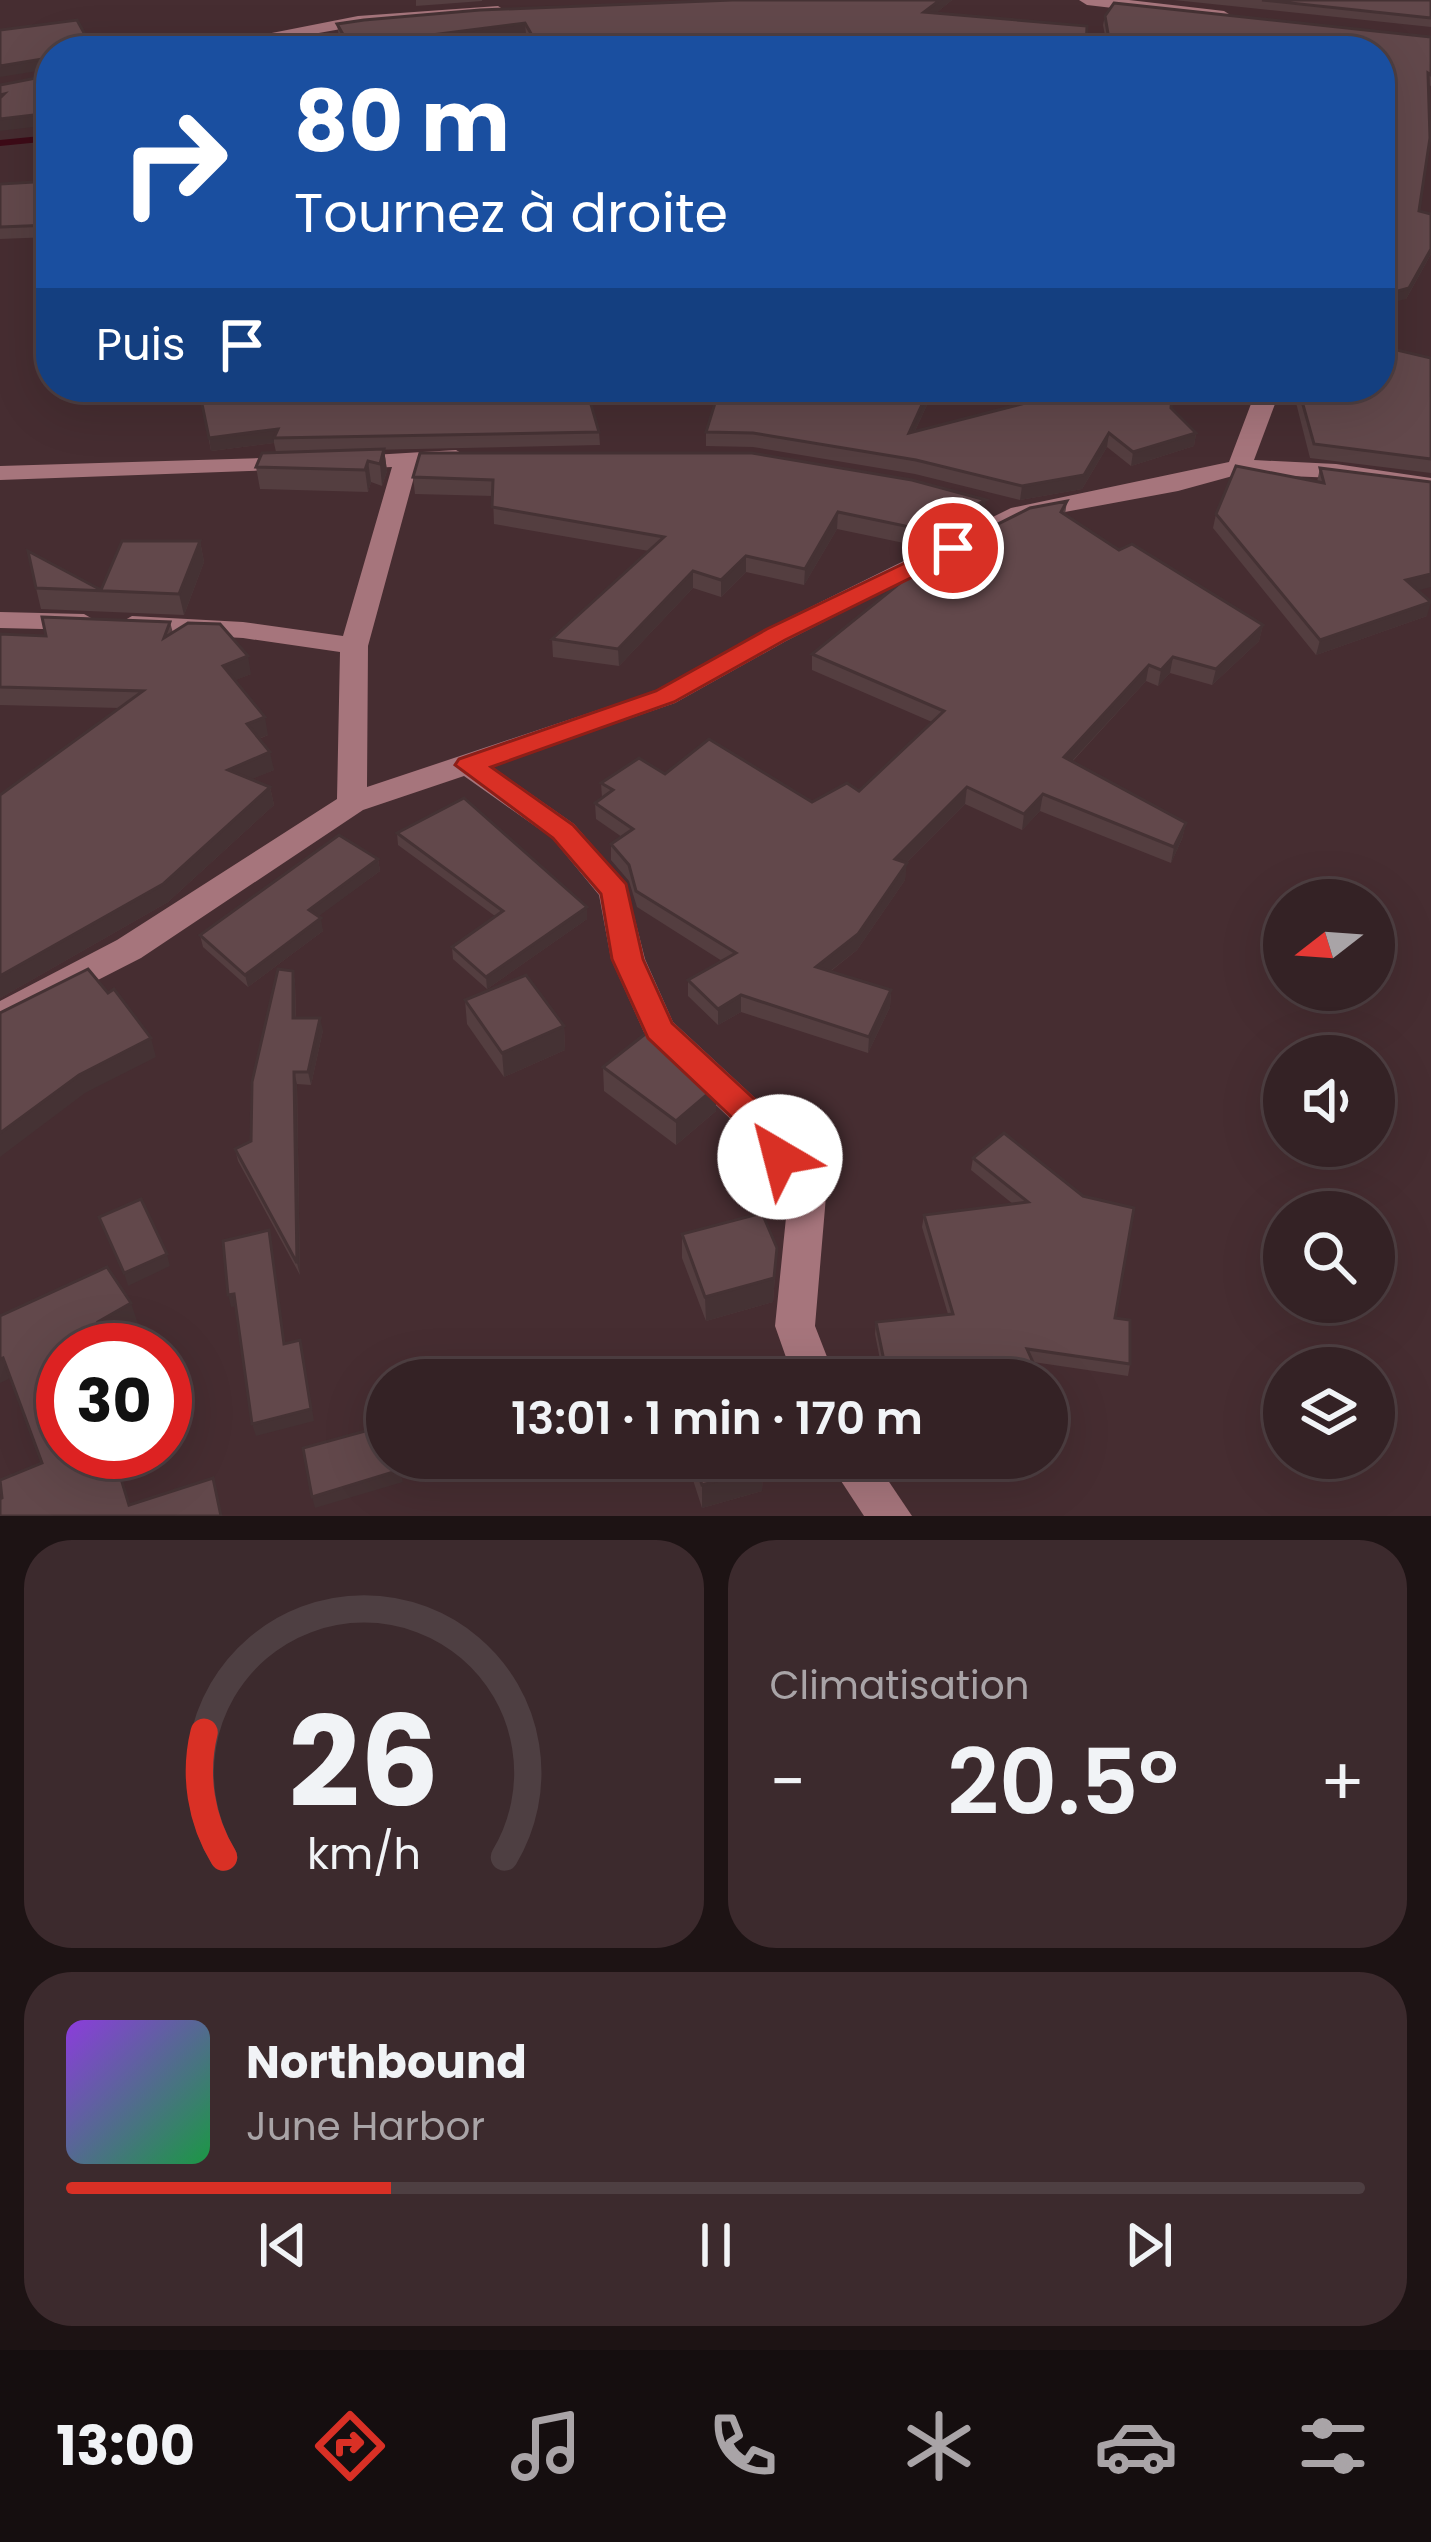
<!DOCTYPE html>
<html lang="fr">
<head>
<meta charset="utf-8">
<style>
	body { margin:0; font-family:Poppins,sans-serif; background:#3c2a2d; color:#f1f3f6; height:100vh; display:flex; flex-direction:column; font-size:45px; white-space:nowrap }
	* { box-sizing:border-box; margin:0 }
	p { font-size:39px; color:#a9a4a7 }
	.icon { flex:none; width:66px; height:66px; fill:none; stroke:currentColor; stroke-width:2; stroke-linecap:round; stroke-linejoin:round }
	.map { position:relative; height:1516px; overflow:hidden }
	.panel { display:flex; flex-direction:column; gap:24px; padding:24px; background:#1d1314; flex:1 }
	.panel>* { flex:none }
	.top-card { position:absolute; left:36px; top:36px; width:1359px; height:366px; border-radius:48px; box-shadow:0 12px 48px #0002,0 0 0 3px #4e3f42; background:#1a4fa0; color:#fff; overflow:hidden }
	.needle { width:78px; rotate:253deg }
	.controls { position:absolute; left:1263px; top:879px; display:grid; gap:24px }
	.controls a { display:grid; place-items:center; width:132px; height:132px; border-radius:50%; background:#342225; box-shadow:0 12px 48px #0002,0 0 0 3px #4e3f42; font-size:60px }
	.speed { position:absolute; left:36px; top:1323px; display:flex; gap:24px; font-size:60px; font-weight:700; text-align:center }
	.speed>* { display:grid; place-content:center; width:156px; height:156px; border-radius:50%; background:#342225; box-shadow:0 12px 48px #0002,0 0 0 3px #4e3f42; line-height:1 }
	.speed .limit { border:18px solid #d22; background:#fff; color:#111 }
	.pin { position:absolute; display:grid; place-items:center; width:102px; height:102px; color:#fff; margin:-51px; border:6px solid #fff; border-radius:50%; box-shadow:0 3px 12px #0007 }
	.me { position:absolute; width:132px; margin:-66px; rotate:323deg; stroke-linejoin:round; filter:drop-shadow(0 0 9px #0008) }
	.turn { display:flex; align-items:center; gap:42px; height:252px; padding:0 60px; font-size:54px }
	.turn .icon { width:156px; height:156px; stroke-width:2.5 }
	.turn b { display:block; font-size:84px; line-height:102px }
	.then { display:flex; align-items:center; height:114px; padding:0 60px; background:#0003; gap:24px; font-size:45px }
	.big { font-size:90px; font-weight:600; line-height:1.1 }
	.panel .widget { flex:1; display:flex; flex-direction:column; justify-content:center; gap:18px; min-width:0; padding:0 42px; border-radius:48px; background:#3c2a2d }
	.panel .dial { align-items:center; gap:0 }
	.dial svg { height:312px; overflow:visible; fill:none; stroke:#4e3f42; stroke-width:7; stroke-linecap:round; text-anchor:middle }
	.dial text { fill:#f1f3f6; stroke:none }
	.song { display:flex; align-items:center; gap:36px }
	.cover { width:144px; height:144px; border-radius:18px; background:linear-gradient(135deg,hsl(270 70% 55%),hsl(140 70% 35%)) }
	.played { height:12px; border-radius:6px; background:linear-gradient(90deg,#d93025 25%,#4e3f42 25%) }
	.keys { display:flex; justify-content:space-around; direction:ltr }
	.heat { display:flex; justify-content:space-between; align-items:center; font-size:66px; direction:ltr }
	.panel .tiles { flex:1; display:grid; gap:24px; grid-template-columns:1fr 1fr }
	.widget:last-child { grid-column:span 2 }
	.trip { position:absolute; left:366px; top:1359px; width:702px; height:120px; border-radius:60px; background:#342225; box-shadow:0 12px 48px #0002,0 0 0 3px #4e3f42; font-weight:600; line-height:120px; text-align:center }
	.tab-bar { display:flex; height:192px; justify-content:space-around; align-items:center; background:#150e0f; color:#a9a4a7 }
	.tab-bar .icon { width:84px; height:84px }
	.tab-bar .current { color:#d93025 }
	.tab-bar b { font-size:54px; color:#f1f3f6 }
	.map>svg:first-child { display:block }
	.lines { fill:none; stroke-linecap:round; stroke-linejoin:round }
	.stream { fill:#3d0b17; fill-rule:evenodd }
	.minor { fill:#a6757c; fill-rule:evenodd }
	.wall { fill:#543e40 }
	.shaded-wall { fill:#453234 }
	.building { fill:#62484b; stroke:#453234; stroke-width:3 }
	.route { fill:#d93025; stroke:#8d1f18; stroke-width:3 }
</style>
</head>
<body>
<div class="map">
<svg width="1431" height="1516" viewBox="0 0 1431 1516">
	<rect width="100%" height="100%" fill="#462d31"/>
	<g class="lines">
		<path class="stream" d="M 51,135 L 51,141 L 0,146 L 0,140 Z"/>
		<g class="minor">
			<path d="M 1079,0 L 1129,0 L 1224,11 L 1232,16 L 1224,21 L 1087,5 Z"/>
			<path d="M 498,6 L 506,11 L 504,14 L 358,26 L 218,51 L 180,51 L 358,16 Z"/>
			<path d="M 1250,387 L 1274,387 L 1278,396 L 1254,460 L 1336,464 L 1431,478 L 1431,492 L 1336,478 L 1240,474 L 1178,491 L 1027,519 L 786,641 L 675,703 L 491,766 L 574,824 L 626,884 L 645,959 L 673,1022 L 766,1108 L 820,1185 L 826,1196 L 815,1326 L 836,1380 L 794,1380 L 775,1326 L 788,1198 L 740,1128 L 647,1039 L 611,959 L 599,895 L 552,838 L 464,776 L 363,810 L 141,958 L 0,1030 L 0,1001 L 117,940 L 337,799 L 340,652 L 243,638 L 132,632 L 118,624 L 132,616 L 243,622 L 343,636 L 392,467 L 348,469 L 336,462 L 339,457 L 456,450 L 468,457 L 456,464 L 417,466 L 368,646 L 367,787 L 655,691 L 766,629 L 1011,508 L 1229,462 L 1254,396 Z"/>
			<path d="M 294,457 L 303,459 L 306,464 L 303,469 L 0,480 L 0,466 Z"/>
			<path d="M 0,612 L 84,614 L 98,622 L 84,630 L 0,628 Z"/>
			<path d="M 826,1458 L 873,1458 L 912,1516 L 864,1516 Z"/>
		</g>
	</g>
	<g class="wall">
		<path d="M 416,0 L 482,0 L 482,1 L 416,6 Z"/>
		<path d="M 732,0 L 952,0 L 936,13 L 1086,51 L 536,51 L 526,34 L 431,46 L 255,47 L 339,37 L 337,24 Z"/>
		<path d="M 1174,0 L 1431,0 L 1431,27 Z"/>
		<path d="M 1105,16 L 1431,37 L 1431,86 L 1428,85 L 1419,211 L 1431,214 L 1431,254 L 1406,299 L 1380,51 L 1108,51 L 1103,25 Z"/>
		<path d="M 51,181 L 51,237 L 0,239 L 0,184 Z"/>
		<path d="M 1431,358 L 1431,473 L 1310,458 L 1292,387 L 1380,387 Z"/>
		<path d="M 720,387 L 933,387 L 932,394 L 915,431 L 1171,408 L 1196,433 L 1194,446 L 1131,466 L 1107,447 L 1082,489 L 1020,500 L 915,474 L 753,447 L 706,446 L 706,432 Z"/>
		<path d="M 201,399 L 599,432 L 600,445 L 276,452 L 274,443 L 211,451 Z"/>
		<path d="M 384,449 L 387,471 L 382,486 L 371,482 L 368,492 L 260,489 L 256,467 Z"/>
		<path d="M 420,453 L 984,516 L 923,547 L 837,529 L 804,585 L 746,572 L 721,597 L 693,588 L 619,666 L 553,657 L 552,639 L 649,551 L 494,524 L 493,496 L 415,494 L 413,477 Z"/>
		<path d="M 1320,468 L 1419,591 L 1427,616 L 1316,655 L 1213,528 L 1216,514 L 1317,482 Z"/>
		<path d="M 1067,501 L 1065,515 L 1119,550 L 1263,625 L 1259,641 L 1212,685 L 1170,673 L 1158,686 L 1146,681 L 1072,762 L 1186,823 L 1182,839 L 1171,863 L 1040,811 L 1022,830 L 965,804 L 906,863 L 905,880 L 857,950 L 831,971 L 891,990 L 890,1007 L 868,1053 L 741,1012 L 718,1025 L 688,996 L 688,980 L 722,961 L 637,907 L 629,881 L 611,860 L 611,844 L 622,837 L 596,819 L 595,803 L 602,798 L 601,783 L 665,774 L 812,802 L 859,791 L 932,722 L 812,670 L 812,654 L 965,549 L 966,540 Z"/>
		<path d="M 200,541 L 204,562 L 184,615 L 41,609 L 36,588 L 101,590 Z"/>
		<path d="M 170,622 L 173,633 L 251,674 L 235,680 L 268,735 L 259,739 L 274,770 L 251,779 L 270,787 L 274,805 L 168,902 L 0,998 L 0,795 L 120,708 L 0,705 L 0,634 L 46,636 Z"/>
		<path d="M 397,833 L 587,907 L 587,919 L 487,989 L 453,959 L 452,947 L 495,916 L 398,845 Z"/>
		<path d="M 378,859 L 380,871 L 318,916 L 323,931 L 248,987 L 203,947 L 200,935 Z"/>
		<path d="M 293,971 L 295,983 L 296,1018 L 323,1030 L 311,1085 L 297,1084 L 300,1275 L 238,1161 L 235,1149 L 251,1141 Z"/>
		<path d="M 465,1000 L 564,1026 L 565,1050 L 504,1077 L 467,1024 Z"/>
		<path d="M 603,1067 L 716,1111 L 676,1145 L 604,1091 Z"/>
		<path d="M 1004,1133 L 1115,1318 L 1130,1364 L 1128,1376 L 1033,1362 L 1041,1380 L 884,1380 L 875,1334 L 876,1322 L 948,1314 L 922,1227 L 924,1215 L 1013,1204 L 971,1170 L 973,1158 Z"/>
		<path d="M 682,1234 L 777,1248 L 773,1302 L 706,1321 L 682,1258 Z"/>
		<path d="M 686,1458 L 760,1458 L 763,1468 L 762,1491 L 702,1508 Z"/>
	</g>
	<g class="shaded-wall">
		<path d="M 940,0 L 952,0 L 924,23 L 924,12 Z"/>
		<path d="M 525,23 L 526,34 L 425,47 L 424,36 Z"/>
		<path d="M 48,58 L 50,69 L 0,77 L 0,66 Z"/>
		<path d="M 51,113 L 51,125 L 0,131 L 0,119 Z"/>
		<path d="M 1431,249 L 1431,254 L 1406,299 L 1380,306 L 1380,296 Z"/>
		<path d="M 930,387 L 933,387 L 932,394 L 908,446 L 909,433 Z"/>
		<path d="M 278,429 L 274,438 L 274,443 L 211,451 L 209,438 Z"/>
		<path d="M 1109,433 L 1107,447 L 1082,489 L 1020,500 L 1022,486 Z"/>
		<path d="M 1196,433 L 1194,446 L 1131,466 L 1133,452 Z"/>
		<path d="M 384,449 L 387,471 L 382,486 L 380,464 Z"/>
		<path d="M 368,461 L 371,482 L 368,492 L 365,470 Z"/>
		<path d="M 986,500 L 984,516 L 923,547 L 924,530 Z"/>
		<path d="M 838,512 L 837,529 L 804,585 L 805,569 Z"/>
		<path d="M 200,541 L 204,562 L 184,615 L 179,594 Z"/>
		<path d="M 746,556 L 746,572 L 721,597 L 721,580 Z"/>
		<path d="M 693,571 L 693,588 L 619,666 L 618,649 Z"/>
		<path d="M 1431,574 L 1431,587 L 1402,595 L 1406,580 Z"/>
		<path d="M 1431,602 L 1427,616 L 1316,655 L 1320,640 Z"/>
		<path d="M 1263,625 L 1259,641 L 1212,685 L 1216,669 Z"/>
		<path d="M 248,656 L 251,674 L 226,684 L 223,666 Z"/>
		<path d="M 1173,657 L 1170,673 L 1158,686 L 1161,670 Z"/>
		<path d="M 1149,665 L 1146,681 L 1061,773 L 1064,757 Z"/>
		<path d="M 265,717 L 268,735 L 250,742 L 247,724 Z"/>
		<path d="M 270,752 L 274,770 L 231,788 L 228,770 Z"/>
		<path d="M 270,787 L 274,805 L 168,902 L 0,998 L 0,976 Z"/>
		<path d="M 967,787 L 965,804 L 894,875 L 895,859 Z"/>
		<path d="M 1043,794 L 1040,811 L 1022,830 L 1024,814 Z"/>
		<path d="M 1186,823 L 1182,839 L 1171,863 L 1174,847 Z"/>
		<path d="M 378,859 L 380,871 L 311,922 L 309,910 Z"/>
		<path d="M 907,863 L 905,880 L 857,950 L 815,983 L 816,967 Z"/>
		<path d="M 587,907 L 587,919 L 487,989 L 486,977 Z"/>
		<path d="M 321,918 L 323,931 L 248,987 L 245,975 Z"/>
		<path d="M 293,971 L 295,983 L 296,1030 L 293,1018 Z"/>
		<path d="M 891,990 L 890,1007 L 868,1053 L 869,1037 Z"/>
		<path d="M 741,995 L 741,1012 L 718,1025 L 718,1009 Z"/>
		<path d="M 320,1018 L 323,1030 L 311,1085 L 308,1072 Z"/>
		<path d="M 564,1026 L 565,1050 L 504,1077 L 502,1053 Z"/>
		<path d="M 151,1038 L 156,1057 L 85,1093 L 0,1157 L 0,1133 L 79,1075 Z"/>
		<path d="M 294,1072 L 297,1084 L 300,1275 L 297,1263 Z"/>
		<path d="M 716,1087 L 716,1111 L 676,1145 L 676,1121 Z"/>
		<path d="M 777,1248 L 773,1302 L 706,1321 L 705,1297 Z"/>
		<path d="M 167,1254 L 170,1266 L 128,1286 L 124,1273 Z"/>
		<path d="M 234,1294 L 238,1306 L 231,1307 L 228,1295 Z"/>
		<path d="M 131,1303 L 138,1324 L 105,1343 L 98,1322 Z"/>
		<path d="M 303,1352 L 314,1421 L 256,1436 L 252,1424 Z"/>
		<path d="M 3,1358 L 11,1378 L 0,1383 L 0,1359 Z"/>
		<path d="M 1061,1423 L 1058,1435 L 1047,1438 L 1047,1426 Z"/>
		<path d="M 763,1468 L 762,1491 L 702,1508 L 702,1485 Z"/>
		<path d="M 400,1470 L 403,1482 L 315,1508 L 312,1497 Z"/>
	</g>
	<g class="building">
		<path d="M 732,0 L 940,0 L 924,12 L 1087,26 L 1086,51 L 541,51 L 525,23 L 424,36 L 435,51 L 205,51 L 252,41 L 255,47 L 344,36 L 337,24 L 364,20 L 480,10 Z"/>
		<path d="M 1262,0 L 1431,0 L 1431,18 Z"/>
		<path d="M 1114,3 L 1431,37 L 1431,75 L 1428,73 L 1430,138 L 1419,211 L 1431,214 L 1431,249 L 1409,288 L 1380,296 L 1380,51 L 1111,51 L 1105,16 Z"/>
		<path d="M 77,20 L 94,51 L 51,51 L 51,60 L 48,58 L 0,66 L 0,30 Z"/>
		<path d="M 51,75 L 51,113 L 0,119 L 0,98 L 4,94 L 0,95 L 0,85 Z"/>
		<path d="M 51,181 L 51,225 L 0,227 L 0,184 Z"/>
		<path d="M 1380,346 L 1431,358 L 1431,459 L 1314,444 L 1298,387 L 1380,387 Z"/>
		<path d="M 295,387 L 586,387 L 599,432 L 274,438 L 278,429 L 209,438 L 201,399 Z"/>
		<path d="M 720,387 L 930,387 L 909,433 L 1087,387 L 1173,387 L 1171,408 L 1196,433 L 1133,452 L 1109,433 L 1084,475 L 1022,486 L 916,460 L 753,433 L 706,432 Z"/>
		<path d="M 384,449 L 380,464 L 368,461 L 365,470 L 256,467 L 262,453 Z"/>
		<path d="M 420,453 L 752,453 L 912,480 L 986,500 L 924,530 L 838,512 L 805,569 L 746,556 L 721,580 L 693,571 L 618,649 L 552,639 L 664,537 L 492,507 L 493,480 L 413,477 Z"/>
		<path d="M 1236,466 L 1324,483 L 1320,468 L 1431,482 L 1431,574 L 1406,580 L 1431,602 L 1320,640 L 1216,514 Z"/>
		<path d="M 1067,501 L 1061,512 L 1119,550 L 1132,544 L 1263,625 L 1216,669 L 1173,657 L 1161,670 L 1149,665 L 1064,757 L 1186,823 L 1174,847 L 1043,794 L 1024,814 L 967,787 L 895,859 L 907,863 L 858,934 L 816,967 L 891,990 L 869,1037 L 741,995 L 718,1009 L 688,980 L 736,953 L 636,891 L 629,865 L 611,844 L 633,829 L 595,803 L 613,790 L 601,783 L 639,758 L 665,774 L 709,739 L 812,802 L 847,783 L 859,791 L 944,711 L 812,654 L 905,579 L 977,543 L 966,540 L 1030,508 Z"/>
		<path d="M 122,541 L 200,541 L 179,594 L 36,588 L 28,551 L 101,590 Z"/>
		<path d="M 42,617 L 170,622 L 164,638 L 188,623 L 220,624 L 248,656 L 223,666 L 265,717 L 247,724 L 270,752 L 228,770 L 270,787 L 163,884 L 0,976 L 0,795 L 143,691 L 0,687 L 0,634 L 46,636 Z"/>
		<path d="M 464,798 L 587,907 L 486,977 L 452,947 L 503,911 L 397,833 Z"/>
		<path d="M 339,835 L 378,859 L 309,910 L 321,918 L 245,975 L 200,935 Z"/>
		<path d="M 88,969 L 108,993 L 114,989 L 151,1038 L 79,1075 L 0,1133 L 0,1013 Z"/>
		<path d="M 278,969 L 293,971 L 293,1018 L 320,1018 L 308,1072 L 294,1072 L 297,1263 L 235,1149 L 251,1141 L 252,1082 Z"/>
		<path d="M 526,975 L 564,1026 L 502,1053 L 465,1000 Z"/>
		<path d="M 649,1031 L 716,1087 L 676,1121 L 603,1067 Z"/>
		<path d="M 1004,1133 L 1083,1196 L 1134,1208 L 1115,1318 L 1130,1320 L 1130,1364 L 1027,1349 L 1041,1380 L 888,1380 L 876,1322 L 953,1314 L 924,1215 L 1028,1202 L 973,1158 Z"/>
		<path d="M 141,1199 L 167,1254 L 124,1273 L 99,1217 Z"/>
		<path d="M 762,1213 L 777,1248 L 774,1278 L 705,1297 L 682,1234 Z"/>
		<path d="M 269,1230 L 284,1344 L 300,1340 L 311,1409 L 252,1424 L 234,1294 L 228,1295 L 223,1241 Z"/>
		<path d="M 107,1267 L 131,1303 L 98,1322 L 110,1350 L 63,1350 L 63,1452 L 113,1452 L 129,1505 L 213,1478 L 221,1516 L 0,1516 L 0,1499 L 2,1498 L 0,1480 L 42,1463 L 3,1358 L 0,1359 L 0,1316 Z"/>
		<path d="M 732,1372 L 734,1380 L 700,1380 Z"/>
		<path d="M 1047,1393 L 1061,1423 L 1047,1426 Z"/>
		<path d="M 387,1425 L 387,1458 L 397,1458 L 400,1470 L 312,1497 L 303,1448 Z"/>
		<path d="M 693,1458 L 760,1458 L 763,1468 L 702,1485 Z"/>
	</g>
	<path class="route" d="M 953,540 L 961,542 L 961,553 L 785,640 L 674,702 L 491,767 L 573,825 L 626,884 L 643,959 L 672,1023 L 765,1109 L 797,1157 L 792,1166 L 780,1170 L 768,1166 L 742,1127 L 648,1038 L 612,959 L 601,894 L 553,838 L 455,765 L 459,759 L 656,691 L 767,629 Z"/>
</svg>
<div class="controls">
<a><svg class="needle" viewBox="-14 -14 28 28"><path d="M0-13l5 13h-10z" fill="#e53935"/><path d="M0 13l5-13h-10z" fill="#a9a4a7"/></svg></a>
<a><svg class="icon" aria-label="sound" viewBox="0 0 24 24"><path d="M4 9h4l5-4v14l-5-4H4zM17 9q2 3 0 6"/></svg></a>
<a><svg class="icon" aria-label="search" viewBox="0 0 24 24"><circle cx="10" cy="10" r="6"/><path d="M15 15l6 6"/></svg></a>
<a><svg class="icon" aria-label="layers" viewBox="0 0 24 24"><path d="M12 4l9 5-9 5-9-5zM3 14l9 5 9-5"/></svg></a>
</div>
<div class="speed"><div class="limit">30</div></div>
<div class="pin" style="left:953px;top:548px;background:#d93025"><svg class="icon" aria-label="arrive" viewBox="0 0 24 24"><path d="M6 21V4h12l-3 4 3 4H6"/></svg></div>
<svg class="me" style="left:780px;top:1157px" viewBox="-20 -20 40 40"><circle r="19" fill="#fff"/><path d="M0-13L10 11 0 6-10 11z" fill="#d93025"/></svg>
<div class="trip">13:01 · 1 min · 170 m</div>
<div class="top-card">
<div class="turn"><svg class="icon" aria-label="right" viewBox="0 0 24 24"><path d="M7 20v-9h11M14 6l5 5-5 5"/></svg><div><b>80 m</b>Tournez à droite</div></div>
<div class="then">Puis<svg class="icon" aria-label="arrive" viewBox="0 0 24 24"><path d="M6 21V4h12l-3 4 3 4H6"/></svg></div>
</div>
</div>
<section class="panel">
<div class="tiles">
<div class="widget dial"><svg viewBox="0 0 100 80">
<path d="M14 69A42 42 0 1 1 86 69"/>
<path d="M14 69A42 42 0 0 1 9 37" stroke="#d93025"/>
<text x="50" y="56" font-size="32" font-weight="700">26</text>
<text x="50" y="72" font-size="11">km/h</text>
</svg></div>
<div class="widget"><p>Climatisation</p>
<div class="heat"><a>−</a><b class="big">20.5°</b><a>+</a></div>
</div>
<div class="widget">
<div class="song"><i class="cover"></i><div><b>Northbound</b><p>June Harbor</p></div></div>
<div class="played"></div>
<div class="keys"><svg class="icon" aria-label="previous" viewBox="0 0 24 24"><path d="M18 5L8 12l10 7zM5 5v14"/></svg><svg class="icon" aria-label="pause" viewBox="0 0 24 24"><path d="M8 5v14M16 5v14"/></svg><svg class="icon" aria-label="next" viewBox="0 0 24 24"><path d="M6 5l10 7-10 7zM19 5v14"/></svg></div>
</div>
</div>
</section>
<nav class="tab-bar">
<b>13:00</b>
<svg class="icon current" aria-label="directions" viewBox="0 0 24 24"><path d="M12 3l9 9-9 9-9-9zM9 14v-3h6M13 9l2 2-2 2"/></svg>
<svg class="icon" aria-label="music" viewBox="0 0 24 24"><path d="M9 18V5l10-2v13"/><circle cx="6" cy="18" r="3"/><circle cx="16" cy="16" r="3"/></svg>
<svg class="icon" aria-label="phone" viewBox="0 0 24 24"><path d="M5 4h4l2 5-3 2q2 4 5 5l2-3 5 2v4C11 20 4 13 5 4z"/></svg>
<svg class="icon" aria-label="climate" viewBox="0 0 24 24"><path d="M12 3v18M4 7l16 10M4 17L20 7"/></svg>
<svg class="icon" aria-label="car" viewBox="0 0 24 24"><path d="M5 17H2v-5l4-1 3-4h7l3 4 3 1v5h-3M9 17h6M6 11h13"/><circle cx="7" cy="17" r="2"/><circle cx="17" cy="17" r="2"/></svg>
<svg class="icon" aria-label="filters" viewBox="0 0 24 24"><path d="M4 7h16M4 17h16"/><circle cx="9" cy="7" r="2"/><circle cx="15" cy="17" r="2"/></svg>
</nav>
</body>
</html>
